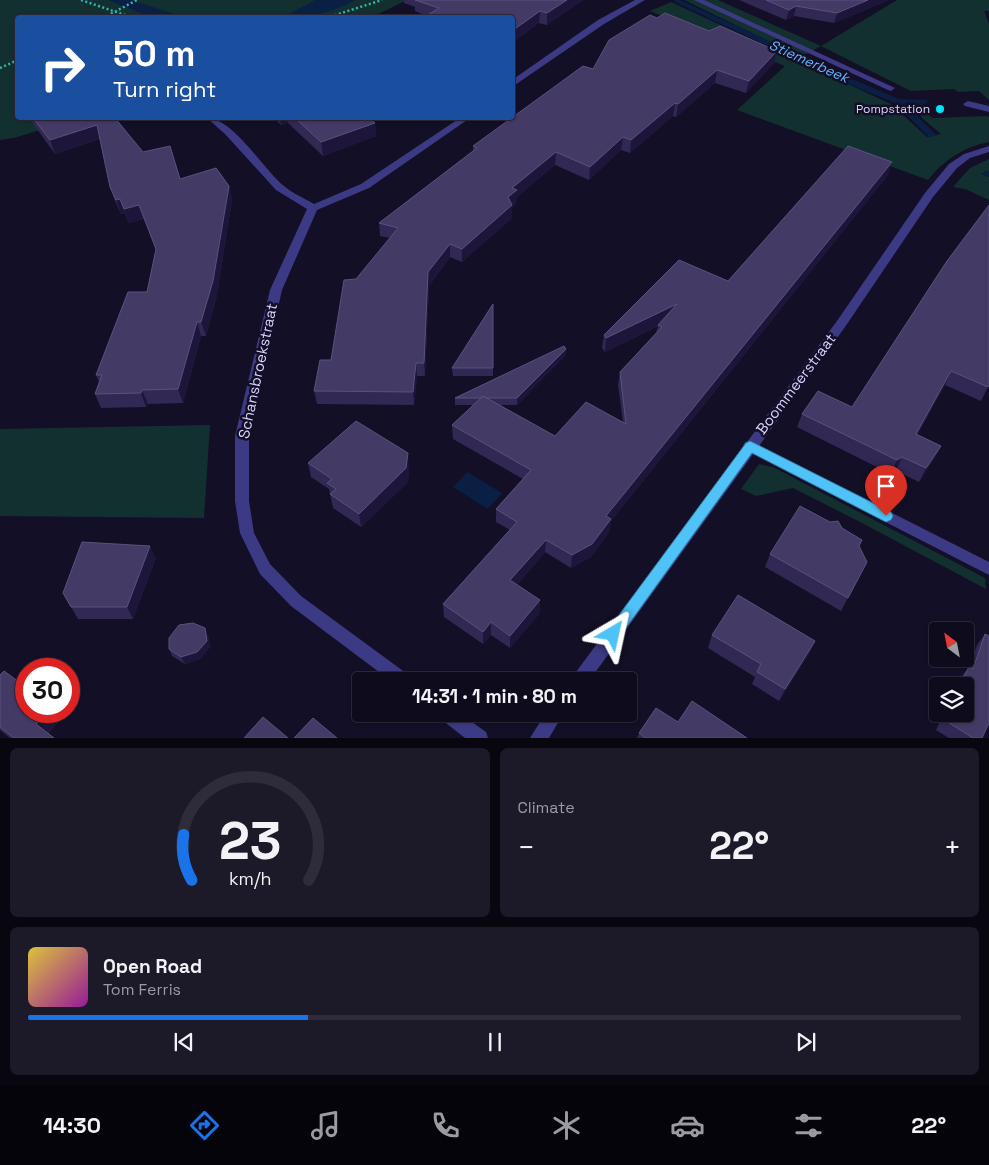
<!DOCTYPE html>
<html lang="en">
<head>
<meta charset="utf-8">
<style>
	body { margin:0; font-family:"Space Grotesk",sans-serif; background:#1c1929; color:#f1f3f6; height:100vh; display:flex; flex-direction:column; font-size:19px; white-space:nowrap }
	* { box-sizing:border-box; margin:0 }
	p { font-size:16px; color:#9b9ba3 }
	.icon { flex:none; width:28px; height:28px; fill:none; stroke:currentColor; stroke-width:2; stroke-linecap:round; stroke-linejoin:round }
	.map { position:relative; height:738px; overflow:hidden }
	.drawer { display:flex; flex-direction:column; gap:10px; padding:10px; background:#08060f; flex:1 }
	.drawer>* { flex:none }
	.guide { position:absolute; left:15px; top:15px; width:500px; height:105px; border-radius:5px; box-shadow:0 1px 4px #0004,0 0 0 1px #2e2b3b; background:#1a4fa0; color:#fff; overflow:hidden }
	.needle { width:32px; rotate:328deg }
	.fabs { position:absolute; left:929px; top:622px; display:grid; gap:10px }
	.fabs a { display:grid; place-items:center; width:45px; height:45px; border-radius:5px; background:#0e0b1c; box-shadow:0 1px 4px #0004,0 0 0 1px #2e2b3b; font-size:25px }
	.speed { position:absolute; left:15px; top:658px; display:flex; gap:10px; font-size:25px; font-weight:700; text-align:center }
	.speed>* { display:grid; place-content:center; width:65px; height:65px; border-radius:50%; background:#0e0b1c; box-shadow:0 1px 4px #0004,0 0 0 1px #2e2b3b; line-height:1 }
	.speed .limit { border:8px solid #d22; background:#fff; color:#111 }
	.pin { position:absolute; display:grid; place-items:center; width:42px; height:42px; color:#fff; margin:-51px -21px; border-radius:50% 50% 50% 0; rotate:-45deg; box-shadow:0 0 5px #0007 }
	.pin .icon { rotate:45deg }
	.me { position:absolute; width:55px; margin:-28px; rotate:36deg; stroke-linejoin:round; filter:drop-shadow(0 0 4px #0008) }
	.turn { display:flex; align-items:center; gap:18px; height:105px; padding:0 15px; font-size:22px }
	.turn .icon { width:65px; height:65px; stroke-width:2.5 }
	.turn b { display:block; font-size:35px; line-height:42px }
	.big { font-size:38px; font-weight:700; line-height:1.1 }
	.drawer .card { flex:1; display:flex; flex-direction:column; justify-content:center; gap:8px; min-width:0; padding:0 18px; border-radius:8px; background:#1c1929 }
	.drawer .dial { align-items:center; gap:0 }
	.dial svg { height:130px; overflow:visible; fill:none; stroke:#2e2b3b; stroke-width:7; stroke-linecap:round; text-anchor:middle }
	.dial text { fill:#f1f3f6; stroke:none }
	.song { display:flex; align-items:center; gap:15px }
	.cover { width:60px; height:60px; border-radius:8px; background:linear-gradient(135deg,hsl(50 70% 55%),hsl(300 70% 35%)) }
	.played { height:5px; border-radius:2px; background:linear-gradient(90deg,#1a73e8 30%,#2e2b3b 30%) }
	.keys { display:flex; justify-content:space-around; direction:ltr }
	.heat { display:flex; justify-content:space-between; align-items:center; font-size:28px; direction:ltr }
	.drawer .tiles { flex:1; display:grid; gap:10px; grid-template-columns:1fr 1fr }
	.card:last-child { grid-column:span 2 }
	.trip { position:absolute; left:352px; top:672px; width:285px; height:50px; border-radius:5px; background:#0e0b1c; box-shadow:0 1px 4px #0004,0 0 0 1px #2e2b3b; font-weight:700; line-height:50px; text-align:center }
	.menu { display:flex; height:80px; justify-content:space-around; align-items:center; background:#06040b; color:#9b9ba3 }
	.menu .icon { width:35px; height:35px }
	.menu .on { color:#1a73e8 }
	.menu b { font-size:22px; color:#f1f3f6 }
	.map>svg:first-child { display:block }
	.green { fill:#12302f }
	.water { fill:#0a1f44 }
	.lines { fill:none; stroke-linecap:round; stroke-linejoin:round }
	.stream { fill:#0a1f44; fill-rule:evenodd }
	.path { stroke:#2fb8b0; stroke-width:2.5; stroke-dasharray:2 2.5; stroke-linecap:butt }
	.service { fill:#3d3a85; fill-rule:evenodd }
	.minor { fill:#3d3a85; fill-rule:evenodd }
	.wall { fill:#312854 }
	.shaded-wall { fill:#1d163a }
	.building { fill:#433a66; stroke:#5a527e }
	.route { fill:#4fc3f7; stroke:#337fa1 }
	.poi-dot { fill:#00e5ff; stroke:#130f26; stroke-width:2 }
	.labels { text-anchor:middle; stroke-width:5; stroke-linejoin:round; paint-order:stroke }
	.far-poi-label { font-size:12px; fill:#d9d4ff; stroke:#130f26; text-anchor:end }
	.far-water-label { font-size:14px; font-style:italic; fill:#62b6ff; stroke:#130f26 }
	.street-label { font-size:15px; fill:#d9d4ff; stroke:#130f26 }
</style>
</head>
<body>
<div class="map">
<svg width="989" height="738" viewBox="0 0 989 738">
	<rect width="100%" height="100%" fill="#130f26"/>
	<g class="green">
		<path d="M 0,0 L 407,0 L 370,18 L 18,18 L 18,118 L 80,118 L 14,138 L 0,140 Z"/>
		<path d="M 684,0 L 718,0 L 821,46 L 897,0 L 989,0 L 989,11 L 984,11 L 989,24 L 989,100 L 979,91 L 958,92 L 954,89 L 911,91 L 821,46 L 801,57 Z"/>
		<path d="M 671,2 L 891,104 L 927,137 L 941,134 L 923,119 L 914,106 L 922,104 L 932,118 L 987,116 L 989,117 L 989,142 C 963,147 944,160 928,180 L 737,110 L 785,66 L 650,11 Z"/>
		<path d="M 989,159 L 989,171 L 982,174 L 989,177 L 989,200 L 965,189 L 953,187 L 970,168 Z"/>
		<path d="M 210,425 L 204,518 L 0,516 L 0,429 Z"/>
		<path d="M 759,464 L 773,467 L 985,578 L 986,589 L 860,522 L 793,488 L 756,496 L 741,489 Z"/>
	</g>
	<g class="water">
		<path d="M 108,0 L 131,0 L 184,17 L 151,17 Z"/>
		<path d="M 315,0 L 355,0 C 332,13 309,18 284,17 Z"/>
		<path d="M 467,472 L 502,493 L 488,509 L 453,487 Z"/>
	</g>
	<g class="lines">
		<g class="stream">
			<path d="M 675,0 L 680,0 L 852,79 L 899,99 L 927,100 L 928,102 L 924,104 L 905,103 L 936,135 L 932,137 L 929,137 L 895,103 L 846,83 L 675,2 Z"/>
			<path d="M 984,171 L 989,171 L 989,176 L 984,175 Z"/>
		</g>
		<g class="path">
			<path d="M 81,0 L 125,15 L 128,18"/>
			<path d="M 103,18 L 137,0"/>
			<path d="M 326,18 L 382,0"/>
			<path d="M 0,68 L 18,60"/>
		</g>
		<g class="service">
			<path d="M 694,0 L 704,0 L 895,88 L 891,91 L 888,90 Z"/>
			<path d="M 968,101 L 989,106 L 989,112 L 965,106 L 963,104 Z"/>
			<path d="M 750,441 L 989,562 L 989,575 L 745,450 L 743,446 L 745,442 Z"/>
		</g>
		<g class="minor">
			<path d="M 635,0 L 645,0 L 604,24 L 512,87 L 512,80 L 598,20 Z"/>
			<path d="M 207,118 C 233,118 263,169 284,186 C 292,193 304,198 314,204 L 361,184 L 460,118 L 470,118 L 369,188 L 317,210 L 282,290 L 249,436 L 249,501 L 254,533 L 270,564 L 301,596 L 410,676 L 412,681 L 391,681 L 291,606 L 260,574 L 240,533 L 235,501 L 235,436 L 270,290 L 307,209 L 276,190 L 225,134 Z"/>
			<path d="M 989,146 L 989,152 L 970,158 L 957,168 L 933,197 L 845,327 L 589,681 L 571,681 L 573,676 L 837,321 L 925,193 L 949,164 L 964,154 Z"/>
			<path d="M 440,714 L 461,714 L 486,732 L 488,738 L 465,738 L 442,720 Z"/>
			<path d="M 545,714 L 563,714 L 549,738 L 530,738 Z"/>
		</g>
	</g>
	<g class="wall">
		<path d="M 404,0 L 583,0 L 547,25 L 539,23 L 512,43 L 512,18 L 426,16 L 415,11 L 415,7 L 404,3 Z"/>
		<path d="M 739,0 L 889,0 L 834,23 L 794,16 L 786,20 Z"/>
		<path d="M 657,18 L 709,31 L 777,51 L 774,63 L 746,93 L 715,83 L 676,117 L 673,116 L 630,153 L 621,150 L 589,180 L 555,165 L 517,197 L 516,203 L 512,207 L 512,218 L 462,262 L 450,257 L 429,286 L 425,376 L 417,376 L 414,405 L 317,404 L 314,391 L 331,360 L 390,238 L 380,236 L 379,223 L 473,151 L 473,146 L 593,69 Z"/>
		<path d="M 29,118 L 115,118 L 143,152 L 180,179 L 229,186 L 232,200 L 217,295 L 206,336 L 201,336 L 183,403 L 148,404 L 146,407 L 101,408 L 95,394 L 99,382 L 96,375 L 147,292 L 156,250 L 144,219 L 129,223 L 125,213 L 121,214 L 115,201 L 110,187 L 100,139 L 55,154 Z"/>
		<path d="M 274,118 L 369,118 L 375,123 L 376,136 L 323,156 L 288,123 L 281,125 Z"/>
		<path d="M 888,175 L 611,521 L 609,532 L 591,557 L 571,568 L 545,552 L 517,585 L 540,600 L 540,613 L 510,648 L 491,635 L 483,644 L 444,617 L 443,604 L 510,530 L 496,522 L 496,509 L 523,479 L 453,439 L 452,425 L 473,405 L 455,405 L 455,398 L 566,349 L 565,356 L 517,405 L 500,405 L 555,436 L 623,422 L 618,385 L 620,372 L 656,333 L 658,326 L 605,352 L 602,348 L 604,335 L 728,281 Z"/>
		<path d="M 947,261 L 989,385 L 981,401 L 945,385 L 917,435 L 941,446 L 934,459 L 919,482 L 896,471 L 891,474 L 797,427 L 802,414 L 852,407 Z"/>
		<path d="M 493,304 L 493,376 L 453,376 L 452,368 Z"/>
		<path d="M 308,463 L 409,467 L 408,482 L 361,527 L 333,508 L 329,489 L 311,477 Z"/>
		<path d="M 842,528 L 859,546 L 867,562 L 841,611 L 765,567 L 770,554 Z"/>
		<path d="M 156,558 L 133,619 L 78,619 L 63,593 Z"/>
		<path d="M 985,634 L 982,738 L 949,738 L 936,730 L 943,714 L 965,714 L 965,686 L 956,686 L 961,677 L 969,667 L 977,645 Z"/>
		<path d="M 208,635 L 210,647 L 200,659 L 185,664 L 172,656 L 169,649 Z"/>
		<path d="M 712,635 L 815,641 L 809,654 L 779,701 L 752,684 L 755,677 L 708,648 Z"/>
		<path d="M 0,675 L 62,718 L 48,733 L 54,738 L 10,738 L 0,730 Z"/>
		<path d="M 678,722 L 747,738 L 637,738 L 639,733 Z"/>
	</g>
	<g class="shaded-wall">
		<path d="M 567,0 L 583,0 L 547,25 L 547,13 Z"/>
		<path d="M 868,0 L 889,0 L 834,23 L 837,13 Z"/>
		<path d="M 796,6 L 794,16 L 786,20 L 789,10 Z"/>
		<path d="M 540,11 L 539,23 L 512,43 L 512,31 Z"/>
		<path d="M 777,51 L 774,63 L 746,93 L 749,81 Z"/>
		<path d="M 717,70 L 715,83 L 676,117 L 678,104 Z"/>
		<path d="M 675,103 L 673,116 L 630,153 L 631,140 Z"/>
		<path d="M 280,118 L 287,118 L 288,123 L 281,125 Z"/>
		<path d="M 375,123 L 376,136 L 323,156 L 321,142 Z"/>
		<path d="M 97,125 L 102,138 L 55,154 L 50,140 Z"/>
		<path d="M 623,137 L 621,150 L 589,180 L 590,167 Z"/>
		<path d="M 556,152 L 555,165 L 517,197 L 516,203 L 512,207 L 512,218 L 462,262 L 462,249 L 508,197 L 512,188 Z"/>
		<path d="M 892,162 L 888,175 L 611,521 L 609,532 L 591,557 L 571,568 L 572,555 L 606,516 Z"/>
		<path d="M 229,186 L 232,200 L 217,295 L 206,336 L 201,322 Z"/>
		<path d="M 120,199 L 125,213 L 121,214 L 116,200 Z"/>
		<path d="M 139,205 L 144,219 L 129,223 L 124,209 Z"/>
		<path d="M 450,244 L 450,257 L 429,286 L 425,376 L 424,363 L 428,272 Z"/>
		<path d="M 677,304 L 675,317 L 605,352 L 606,338 Z"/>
		<path d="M 197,322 L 201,336 L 183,403 L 178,389 Z"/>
		<path d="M 566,349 L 565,356 L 517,405 L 517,398 Z"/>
		<path d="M 416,363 L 417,376 L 414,405 L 413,392 Z"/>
		<path d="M 951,371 L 945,385 L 909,448 L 916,434 Z"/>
		<path d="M 142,390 L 148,404 L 146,407 L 141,393 Z"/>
		<path d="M 941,446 L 934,459 L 919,482 L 926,468 Z"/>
		<path d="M 408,453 L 409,467 L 408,482 L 361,527 L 359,514 Z"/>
		<path d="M 902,457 L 896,471 L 891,474 L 897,460 Z"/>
		<path d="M 546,540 L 545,552 L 510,593 L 510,580 Z"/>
		<path d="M 150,546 L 156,558 L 133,619 L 127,607 Z"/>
		<path d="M 540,600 L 540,613 L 510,648 L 510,636 Z"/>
		<path d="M 491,622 L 491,635 L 483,644 L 483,632 Z"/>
		<path d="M 205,628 L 208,635 L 210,647 L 200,659 L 185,664 L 181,657 Z"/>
		<path d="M 815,641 L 809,654 L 779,701 L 785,689 Z"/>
		<path d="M 49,711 L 57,711 L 62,718 L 45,735 L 36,724 Z"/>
	</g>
	<g class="building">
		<path d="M 415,0 L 567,0 L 547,13 L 540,11 L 512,31 L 512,18 L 423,18 L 439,8 Z"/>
		<path d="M 766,0 L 868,0 L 837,13 L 796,6 L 789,10 Z"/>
		<path d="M 665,13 L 709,31 L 720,26 L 777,51 L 749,81 L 717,70 L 678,104 L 675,103 L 631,140 L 623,137 L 590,167 L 556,152 L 512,188 L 517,190 L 508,197 L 512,205 L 462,249 L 450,244 L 428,272 L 424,363 L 416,363 L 413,392 L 314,391 L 320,360 L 331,360 L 344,280 L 356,279 L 398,228 L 379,223 L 477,148 L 473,146 L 583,66 L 593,69 L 609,40 L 650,15 L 657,18 Z"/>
		<path d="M 18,90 L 18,96 L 14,91 Z"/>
		<path d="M 33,118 L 115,118 L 143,152 L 170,146 L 180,179 L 216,168 L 229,186 L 213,281 L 201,322 L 197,322 L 178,389 L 142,390 L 141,393 L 95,394 L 102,375 L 96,375 L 128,292 L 147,292 L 156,249 L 139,205 L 124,209 L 120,199 L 116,200 L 110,187 L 97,125 L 50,140 Z"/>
		<path d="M 295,118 L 369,118 L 375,123 L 321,142 Z"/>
		<path d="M 848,146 L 892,162 L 606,516 L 611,519 L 592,544 L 572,555 L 546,540 L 510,580 L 540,600 L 510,636 L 491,622 L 483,632 L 443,604 L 517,522 L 496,509 L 531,470 L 452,425 L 483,396 L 555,436 L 586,402 L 626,424 L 620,372 L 662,327 L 658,325 L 677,304 L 606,338 L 604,335 L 679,260 L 728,281 Z"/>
		<path d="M 989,205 L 989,385 L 988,387 L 951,371 L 916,434 L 941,446 L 926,468 L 902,457 L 897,460 L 802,414 L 818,391 L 852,407 L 947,261 Z"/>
		<path d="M 493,304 L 493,368 L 452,368 Z"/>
		<path d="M 564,346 L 566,349 L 517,398 L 487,398 L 483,396 L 480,398 L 455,398 Z"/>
		<path d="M 356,421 L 408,453 L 406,468 L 359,514 L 330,494 L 336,489 L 327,483 L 332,479 L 308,463 Z"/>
		<path d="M 800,506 L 830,522 L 838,521 L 842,528 L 862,540 L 859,546 L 867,562 L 848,598 L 770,554 Z"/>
		<path d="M 82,542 L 150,546 L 127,607 L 71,607 L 63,593 Z"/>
		<path d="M 738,595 L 815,641 L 785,689 L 757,672 L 761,664 L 712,635 Z"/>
		<path d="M 193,623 L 205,628 L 207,641 L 197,652 L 181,657 L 169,649 L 169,638 L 179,625 Z"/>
		<path d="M 985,634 L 989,636 L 989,723 L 982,738 L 973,738 L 943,719 L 946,714 L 965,714 L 965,686 L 959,686 L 969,667 L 973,669 Z"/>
		<path d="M 4,671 L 26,687 L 26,711 L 49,711 L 36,724 L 54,738 L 14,738 L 0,727 L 0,675 Z"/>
		<path d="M 692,701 L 747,738 L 645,738 L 639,733 L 656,708 L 678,722 Z"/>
		<path d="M 263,717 L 288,738 L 244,738 Z"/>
		<path d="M 313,718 L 337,738 L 294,738 Z"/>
	</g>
	<path class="route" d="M 750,441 L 891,512 L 893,516 L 891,520 L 886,522 L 882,520 L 752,453 L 618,639 L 613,641 L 608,639 L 606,634 L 608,630 L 746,443 Z"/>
	<circle class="poi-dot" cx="940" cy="109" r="5"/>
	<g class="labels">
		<g class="far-poi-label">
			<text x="930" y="113">Pompstation</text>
		</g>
		<g class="far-water-label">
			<text transform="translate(809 61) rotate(24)" y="5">Stiemerbeek</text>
		</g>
		<g class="street-label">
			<text transform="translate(258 371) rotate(-78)" y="5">Schansbroekstraat</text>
			<text transform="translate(796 384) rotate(-53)" y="5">Boommeerstraat</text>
		</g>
	</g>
</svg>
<div class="fabs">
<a><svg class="needle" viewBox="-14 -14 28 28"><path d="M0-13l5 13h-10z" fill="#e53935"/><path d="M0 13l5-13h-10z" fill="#9b9ba3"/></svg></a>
<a><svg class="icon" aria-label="layers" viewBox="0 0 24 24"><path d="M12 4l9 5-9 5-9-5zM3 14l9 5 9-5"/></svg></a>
</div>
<div class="speed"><div class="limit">30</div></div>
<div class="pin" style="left:886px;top:516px;background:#d93025"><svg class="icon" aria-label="arrive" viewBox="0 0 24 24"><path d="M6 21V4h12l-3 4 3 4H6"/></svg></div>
<svg class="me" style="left:613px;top:634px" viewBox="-20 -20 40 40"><path d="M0-17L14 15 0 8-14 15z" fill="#4fc3f7" stroke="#fff" stroke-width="4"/></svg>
<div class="trip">14:31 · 1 min · 80 m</div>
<div class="guide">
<div class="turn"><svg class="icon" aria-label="right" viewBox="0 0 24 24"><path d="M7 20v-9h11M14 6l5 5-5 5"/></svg><div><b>50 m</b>Turn right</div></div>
</div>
</div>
<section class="drawer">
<div class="tiles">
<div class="card dial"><svg viewBox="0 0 100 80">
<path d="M14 69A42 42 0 1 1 86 69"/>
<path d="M14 69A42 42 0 0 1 9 41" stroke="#1a73e8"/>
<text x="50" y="56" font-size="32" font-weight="700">23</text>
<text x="50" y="72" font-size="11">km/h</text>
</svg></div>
<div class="card"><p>Climate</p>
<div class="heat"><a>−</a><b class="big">22°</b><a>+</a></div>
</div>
<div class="card">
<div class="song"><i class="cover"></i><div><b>Open Road</b><p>Tom Ferris</p></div></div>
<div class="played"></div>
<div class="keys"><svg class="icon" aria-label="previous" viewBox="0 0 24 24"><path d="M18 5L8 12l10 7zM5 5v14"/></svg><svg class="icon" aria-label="pause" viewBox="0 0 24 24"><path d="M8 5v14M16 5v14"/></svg><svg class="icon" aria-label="next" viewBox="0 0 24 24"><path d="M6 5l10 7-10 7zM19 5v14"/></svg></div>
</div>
</div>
</section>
<nav class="menu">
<b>14:30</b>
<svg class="icon on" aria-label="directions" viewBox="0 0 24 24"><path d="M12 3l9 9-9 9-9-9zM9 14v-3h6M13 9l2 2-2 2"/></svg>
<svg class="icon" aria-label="music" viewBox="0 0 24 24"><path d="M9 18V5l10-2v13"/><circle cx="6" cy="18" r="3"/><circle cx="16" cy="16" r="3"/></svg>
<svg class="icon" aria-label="phone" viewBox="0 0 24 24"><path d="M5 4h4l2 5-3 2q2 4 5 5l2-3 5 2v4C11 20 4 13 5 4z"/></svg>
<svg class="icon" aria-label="climate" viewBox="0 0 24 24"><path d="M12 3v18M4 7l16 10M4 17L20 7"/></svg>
<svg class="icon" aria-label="car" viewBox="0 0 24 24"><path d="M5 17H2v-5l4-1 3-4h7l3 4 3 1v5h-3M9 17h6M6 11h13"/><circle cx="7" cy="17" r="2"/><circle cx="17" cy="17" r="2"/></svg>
<svg class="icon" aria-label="filters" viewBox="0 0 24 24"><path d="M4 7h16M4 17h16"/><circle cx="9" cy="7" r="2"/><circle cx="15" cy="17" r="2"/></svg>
<b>22°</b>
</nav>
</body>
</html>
